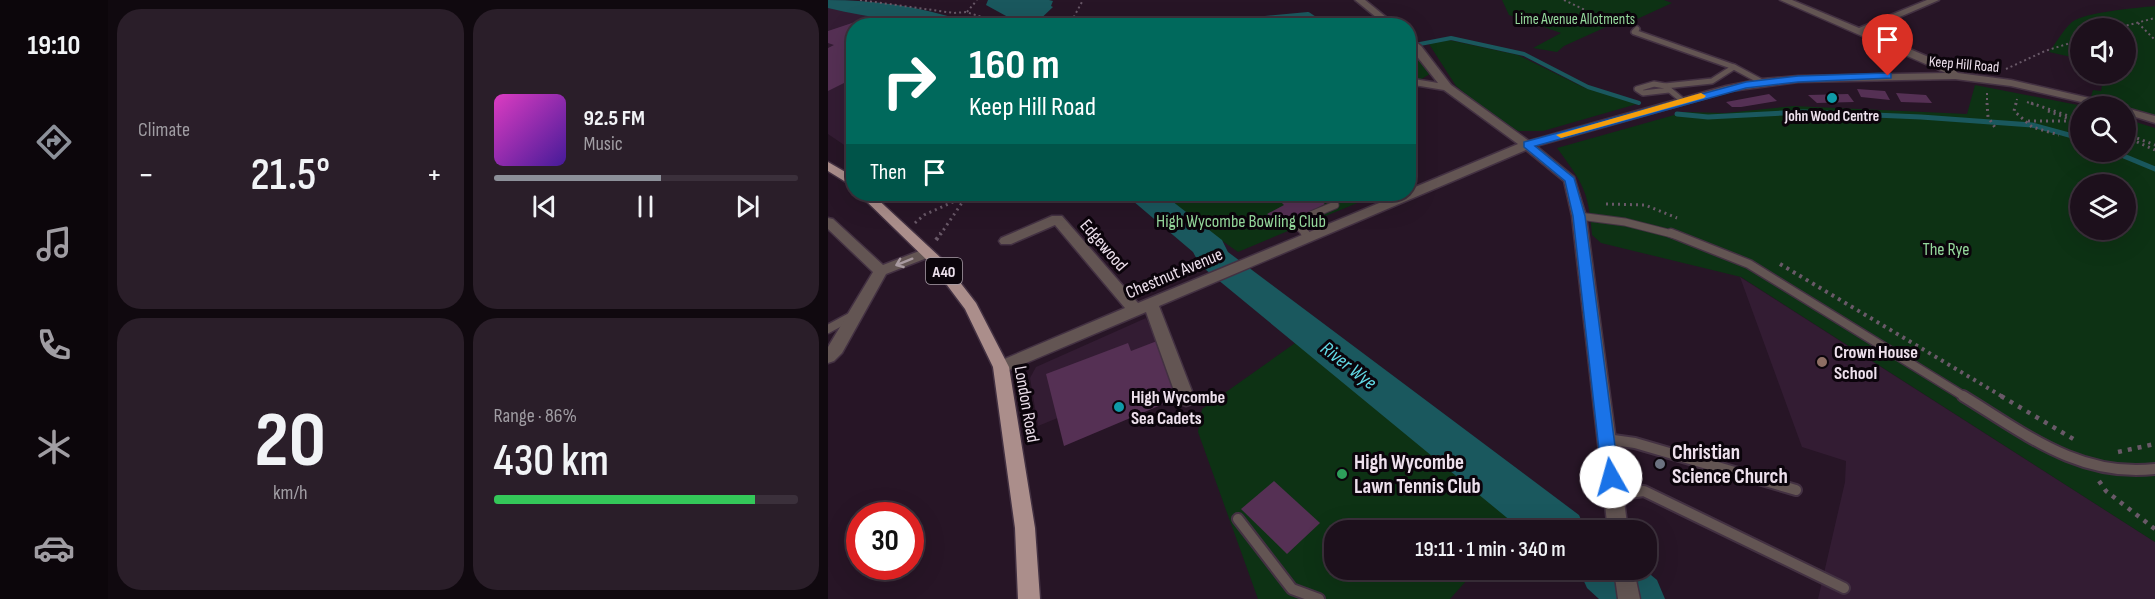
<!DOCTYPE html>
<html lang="en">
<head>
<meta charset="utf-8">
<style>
	body { margin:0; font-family:"Sofia Sans Condensed",sans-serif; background:#2a1e29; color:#f1f3f6; height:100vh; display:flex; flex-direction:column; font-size:22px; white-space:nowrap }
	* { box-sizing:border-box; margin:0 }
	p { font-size:20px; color:#a09da3 }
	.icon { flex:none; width:33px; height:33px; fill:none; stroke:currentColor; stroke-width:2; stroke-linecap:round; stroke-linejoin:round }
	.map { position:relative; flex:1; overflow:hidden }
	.drawer { display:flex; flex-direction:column; gap:9px; padding:9px; background:#10090f; width:720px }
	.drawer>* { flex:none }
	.top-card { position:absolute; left:18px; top:18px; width:570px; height:183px; border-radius:24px; box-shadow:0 6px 24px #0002,0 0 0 2px #3b303b; background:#00695c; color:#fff; overflow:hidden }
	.tools { position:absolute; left:1242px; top:18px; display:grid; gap:12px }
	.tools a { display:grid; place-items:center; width:66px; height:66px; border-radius:50%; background:#1d101c; box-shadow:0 6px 24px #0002,0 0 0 2px #3b303b; font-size:30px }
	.speed { position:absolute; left:18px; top:502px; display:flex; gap:12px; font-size:30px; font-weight:700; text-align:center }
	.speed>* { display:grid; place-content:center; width:78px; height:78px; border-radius:50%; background:#1d101c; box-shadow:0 6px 24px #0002,0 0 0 2px #3b303b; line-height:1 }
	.speed .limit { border:9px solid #d22; background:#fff; color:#111 }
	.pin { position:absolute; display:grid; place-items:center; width:51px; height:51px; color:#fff; margin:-62px -26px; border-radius:50% 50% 50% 0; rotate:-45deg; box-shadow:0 0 6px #0007 }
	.pin .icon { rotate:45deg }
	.me { position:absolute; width:66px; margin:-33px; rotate:353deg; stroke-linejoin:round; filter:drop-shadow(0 0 4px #0008) }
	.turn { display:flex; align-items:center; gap:21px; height:126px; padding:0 24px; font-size:27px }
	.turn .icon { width:78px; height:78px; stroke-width:2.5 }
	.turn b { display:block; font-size:42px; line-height:51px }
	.then { display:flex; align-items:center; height:57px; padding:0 24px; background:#0003; gap:12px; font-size:22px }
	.big { font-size:45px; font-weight:600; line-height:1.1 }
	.drawer .widget { flex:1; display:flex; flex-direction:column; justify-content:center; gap:9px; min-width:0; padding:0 21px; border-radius:24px; background:#2a1e29 }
	.drawer .dial { align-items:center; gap:0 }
	.dial b { font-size:78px; line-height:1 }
	.song { display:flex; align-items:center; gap:18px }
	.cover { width:72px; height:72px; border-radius:9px; background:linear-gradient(135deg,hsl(310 70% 55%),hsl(260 70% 35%)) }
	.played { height:6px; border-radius:3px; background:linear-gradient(90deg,#8c9099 55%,#3b303b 55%) }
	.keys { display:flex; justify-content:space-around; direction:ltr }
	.heat { display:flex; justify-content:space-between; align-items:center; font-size:33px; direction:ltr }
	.charge { height:9px; border-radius:4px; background:linear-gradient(90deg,#34c759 86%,#3b303b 0) }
	.drawer .tiles { flex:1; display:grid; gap:9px; grid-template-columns:repeat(2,1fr) }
	.trip { position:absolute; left:496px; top:520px; width:333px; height:60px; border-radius:24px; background:#1d101c; box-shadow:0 6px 24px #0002,0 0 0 2px #3b303b; font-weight:600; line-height:60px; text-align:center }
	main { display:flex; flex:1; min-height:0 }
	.tabs { display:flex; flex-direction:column; width:108px; justify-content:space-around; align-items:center; background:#0c060b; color:#a09da3 }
	.tabs .icon { width:42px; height:42px }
	.tabs .selected { color:#8c9099 }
	.tabs b { font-size:27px; color:#f1f3f6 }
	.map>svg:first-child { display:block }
	.built { fill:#331c33 }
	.green { fill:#0d3214; fill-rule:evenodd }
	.water { fill:#1a585e }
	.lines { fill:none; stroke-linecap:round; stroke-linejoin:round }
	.stream-far1 { stroke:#1a585e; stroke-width:4 }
	.stream { stroke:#1a585e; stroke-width:5 }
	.river { fill:#1a585e; fill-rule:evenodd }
	.building { fill:#553054 }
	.service-far3-casing { stroke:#433142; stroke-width:8 }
	.service-far2-casing { stroke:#433142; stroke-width:9 }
	.service-far1-casing { stroke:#433142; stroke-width:11 }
	.service-casing { stroke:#433142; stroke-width:14 }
	.minor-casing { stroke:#433142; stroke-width:3 }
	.primary-casing { stroke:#433142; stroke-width:3 }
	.path-far3 { stroke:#695968; stroke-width:2; stroke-dasharray:2 3; stroke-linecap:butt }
	.path-far2 { stroke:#695968; stroke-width:3; stroke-dasharray:2 4; stroke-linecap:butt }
	.path-far1 { stroke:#695968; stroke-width:4; stroke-dasharray:3 4.5; stroke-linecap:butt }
	.path { stroke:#695968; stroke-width:4.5; stroke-dasharray:4 6; stroke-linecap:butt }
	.service-far3 { stroke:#635553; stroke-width:5 }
	.service-far2 { stroke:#635553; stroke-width:7 }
	.service-far1 { stroke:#635553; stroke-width:8 }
	.service { stroke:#635553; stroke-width:10 }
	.minor { fill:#635553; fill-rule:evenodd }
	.primary { fill:#ab8e8b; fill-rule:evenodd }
	.oneway { stroke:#a89aa0 }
	.route { fill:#1a73e8; stroke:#114b97; stroke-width:1.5 }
	.slow { fill:#f59e0b }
	.culture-dot { fill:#0f9aa8; stroke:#0b040b; stroke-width:2 }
	.education-dot { fill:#8d6e63; stroke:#0b040b; stroke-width:2 }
	.worship-dot { fill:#6b7280; stroke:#0b040b; stroke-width:2 }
	.leisure-dot { fill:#2e9e5b; stroke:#0b040b; stroke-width:2 }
	.labels { text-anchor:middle; stroke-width:6; stroke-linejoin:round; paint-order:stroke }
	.far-park-label { font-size:15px; fill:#95d89c; stroke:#0b040b }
	.far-street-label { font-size:15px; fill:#ede0ec; stroke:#0b040b }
	.far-poi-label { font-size:15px; font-weight:bold; fill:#ede0ec; stroke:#0b040b }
	.shield { fill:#0b040b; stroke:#a99ea8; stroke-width:1.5 }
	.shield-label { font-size:16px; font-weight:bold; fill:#ede0ec }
	.park-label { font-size:18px; fill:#95d89c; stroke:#0b040b }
	.street-label { font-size:18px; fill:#ede0ec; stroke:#0b040b }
	.poi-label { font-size:18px; font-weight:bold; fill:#ede0ec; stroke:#0b040b; text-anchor:start }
	.water-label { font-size:20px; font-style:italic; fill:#62d8e4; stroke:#0b040b }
	.near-poi-label { font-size:21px; font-weight:bold; fill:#ede0ec; stroke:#0b040b; text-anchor:start }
</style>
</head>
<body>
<main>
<nav class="tabs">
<b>19:10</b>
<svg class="icon selected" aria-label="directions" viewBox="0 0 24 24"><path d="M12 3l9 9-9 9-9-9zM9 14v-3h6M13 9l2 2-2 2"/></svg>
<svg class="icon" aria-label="music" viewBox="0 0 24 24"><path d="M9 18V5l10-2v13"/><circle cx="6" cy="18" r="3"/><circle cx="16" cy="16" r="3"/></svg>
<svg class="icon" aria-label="phone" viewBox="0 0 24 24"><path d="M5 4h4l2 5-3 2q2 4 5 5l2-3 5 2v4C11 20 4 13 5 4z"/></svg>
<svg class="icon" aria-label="climate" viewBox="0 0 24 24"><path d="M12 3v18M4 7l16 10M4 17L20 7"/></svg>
<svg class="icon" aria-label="car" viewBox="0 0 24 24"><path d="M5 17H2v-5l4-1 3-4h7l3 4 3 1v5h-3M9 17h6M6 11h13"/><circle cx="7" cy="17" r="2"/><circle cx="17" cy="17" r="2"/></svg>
</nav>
<section class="drawer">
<div class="tiles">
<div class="widget"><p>Climate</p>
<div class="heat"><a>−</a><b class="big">21.5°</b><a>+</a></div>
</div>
<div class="widget">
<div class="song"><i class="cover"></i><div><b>92.5 FM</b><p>Music</p></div></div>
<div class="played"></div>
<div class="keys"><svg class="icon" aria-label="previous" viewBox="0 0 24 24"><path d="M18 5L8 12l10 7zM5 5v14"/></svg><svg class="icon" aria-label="pause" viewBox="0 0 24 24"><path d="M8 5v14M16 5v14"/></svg><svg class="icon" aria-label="next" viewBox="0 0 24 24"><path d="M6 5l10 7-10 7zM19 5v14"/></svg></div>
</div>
<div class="widget dial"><b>20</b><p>km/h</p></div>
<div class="widget"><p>Range · 86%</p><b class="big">430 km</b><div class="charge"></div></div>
</div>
</section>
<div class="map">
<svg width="1327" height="599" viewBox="0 0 1327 599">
	<rect width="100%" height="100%" fill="#271526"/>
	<g class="built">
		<path d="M 0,3 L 107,19 L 124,25 L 26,26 L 25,151 L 0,134 Z"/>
		<path d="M 912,277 L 1327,542 L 1327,599 L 990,599 L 1017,482 L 1018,461 L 974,447 Z"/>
		<path d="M 318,318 L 342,372 L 210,426 L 202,378 L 208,367 Z"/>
	</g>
	<g class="green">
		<path d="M 674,0 L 836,0 L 844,3 L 807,20 L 800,17 L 736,46 L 729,52 L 705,48 L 733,33 L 681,15 Z"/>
		<path d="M 1327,6 L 1327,119 L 1298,111 L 1298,106 L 1283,106 L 1262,100 L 1265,90 L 1273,91 L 1276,74 L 1298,74 L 1298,28 L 1252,28 L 1252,59 L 1221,52 C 1228,43 1235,30 1244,22 C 1257,12 1309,8 1327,6 Z"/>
		<path d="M 621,40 L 690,55 L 757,88 L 809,104 L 715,131 L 690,131 L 662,114 L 628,86 L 601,44 Z"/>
		<path d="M 580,44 L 605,72 L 592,80 L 581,80 Z"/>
		<path d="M 1147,85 L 1255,106 L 1252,106 L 1252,152 L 1298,152 L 1298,119 L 1327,128 L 1327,542 L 913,277 L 773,243 L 764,235 C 761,191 754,182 729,148 L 857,112 L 897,113 L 966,106 L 1139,114 ZM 1252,184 L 1298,184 L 1298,230 L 1252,230 Z"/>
		<path d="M 328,194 L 546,194 L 549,195 L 483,222 L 468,222 L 460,231 L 410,252 Z"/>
		<path d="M 470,341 L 697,516 L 683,531 L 507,531 L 507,570 L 648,570 L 622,599 L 430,599 L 370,432 L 374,409 Z"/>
	</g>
	<path class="water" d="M 160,0 L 221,0 L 225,1 L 223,6 L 225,7 L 206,25 L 191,23 L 158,5 Z"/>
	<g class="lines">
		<g class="stream-far1">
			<path d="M 202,21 L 206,25 L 290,23 L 298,26"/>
			<path d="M 403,26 L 437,18 L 480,14 L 498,26"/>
			<path d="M 592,44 L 623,38 L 696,54 L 760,87 L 811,103"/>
		</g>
		<g class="stream">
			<path d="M 849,114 L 880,117 L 976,112 L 1093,117 L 1204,125 L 1252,138"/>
			<path d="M 1286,152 L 1327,169"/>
		</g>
		<g class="river">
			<path d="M 0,0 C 46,0 92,6 135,21 L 138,26 C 95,26 43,18 0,8 Z"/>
			<path d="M 300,194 L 335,194 L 394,240 L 400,252 L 751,515 L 758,531 L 695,531 L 372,265 L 365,252 L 305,201 Z"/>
			<path d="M 751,570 L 817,570 L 829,580 L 837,599 L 771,599 L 759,588 Z"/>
		</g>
	</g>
	<g class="building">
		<path d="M 30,21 L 42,25 L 26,26 L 26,78 L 0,91 L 0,48 L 6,45 L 0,43 L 0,31 Z"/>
		<path d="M 1029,89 L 1057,91 L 1062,100 L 1033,97 Z"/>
		<path d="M 1068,93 L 1098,95 L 1104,103 L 1073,102 Z"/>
		<path d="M 941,94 L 949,101 L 913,107 L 904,107 L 898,102 Z"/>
		<path d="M 1020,94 L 1026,102 L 989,103 L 980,95 Z"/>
		<path d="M 478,194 L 483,194 L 497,204 L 455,226 L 439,214 L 456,205 L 453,202 L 461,198 L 464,201 Z"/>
		<path d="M 329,341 L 352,397 L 236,446 L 218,374 L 300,343 L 303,351 Z"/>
		<path d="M 446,481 L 492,523 L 459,554 L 413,509 Z"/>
	</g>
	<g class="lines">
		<defs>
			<g id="service-far3">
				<path d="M 809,29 L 806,32 L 906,67 L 884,81 L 837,86 L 855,101"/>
				<path d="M 906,67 L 934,82"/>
				<path d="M 837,86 L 826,84 L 809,89 L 815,93 L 841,90"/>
			</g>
			<g id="service-far2">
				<path d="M 751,216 L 797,222 L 848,235"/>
				<path d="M 479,235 L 471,227 L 483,215 L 507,205"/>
			</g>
			<g id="service-far1">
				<path d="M 477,233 L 481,237"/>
				<path d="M 843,233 L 921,264 L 1137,397"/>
				<path d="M 0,329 L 24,316"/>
			</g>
			<g id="service">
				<path d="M 1135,396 C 1196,433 1251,478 1327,469"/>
				<path d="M 778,439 L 807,443 L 968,490"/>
				<path d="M 785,495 L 816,491 L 1016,588"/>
				<path d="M 410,519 L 464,589 L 491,599"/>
			</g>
			<g id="minor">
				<path d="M 527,0 L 537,0 L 569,26 L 559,26 Z"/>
				<path d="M 952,0 L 964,0 L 1031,28 L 1099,0 L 1111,0 L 1039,31 L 1122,66 L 1130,73 L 1183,80 L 1283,103 L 1288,106 L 1271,106 L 1183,86 L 1127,79 L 970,82 L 903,91 L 708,146 L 746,177 L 758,216 L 800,531 L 780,531 L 744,216 L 736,181 L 698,150 L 331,306 L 367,399 L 364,404 L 358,406 L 352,404 L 349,399 L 318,312 L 179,371 L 173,373 L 167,371 L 165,367 L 167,363 L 297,308 L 227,225 L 183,244 L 173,244 L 171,241 L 173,238 L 224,216 L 234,216 L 310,303 L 573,194 L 580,194 L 580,190 L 690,144 L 616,90 L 580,84 L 580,78 L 610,83 L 580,45 L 580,36 L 593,46 L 623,85 L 701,141 L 898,86 L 934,79 L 970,76 L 1118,73 Z"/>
				<path d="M 1298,108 L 1327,116 L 1327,123 L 1298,114 Z"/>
				<path d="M 0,218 L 5,219 L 55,265 L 99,248 L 106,253 L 104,256 L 58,274 L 14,353 L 6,361 L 0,363 L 0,347 L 45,272 L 0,229 Z"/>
				<path d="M 786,570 L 806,570 L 812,599 L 790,599 Z"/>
			</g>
			<g id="primary">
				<path d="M 0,162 L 26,177 L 26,187 L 0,171 Z"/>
				<path d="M 31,194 L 44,194 L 114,259 L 148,303 L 181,367 L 207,528 L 212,599 L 190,599 L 187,528 L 165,367 L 137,309 L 104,265 Z"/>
			</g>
		</defs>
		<use href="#service-far3" class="service-far3-casing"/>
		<use href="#service-far2" class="service-far2-casing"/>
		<use href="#service-far1" class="service-far1-casing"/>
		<use href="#service" class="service-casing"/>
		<use href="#minor" class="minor-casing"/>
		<use href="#primary" class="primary-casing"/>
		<g class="path-far3">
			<path d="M 32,0 L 126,13 L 138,12 L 183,26"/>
			<path d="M 736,0 L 757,10"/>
			<path d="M 139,12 L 149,0"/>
			<path d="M 1310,23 L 1327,40"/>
			<path d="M 241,26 L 255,0"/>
			<path d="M 1289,28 L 1327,18"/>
			<path d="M 1178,69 L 1217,51 L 1252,40"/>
			<path d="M 1159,93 L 1159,105"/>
			<path d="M 1199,102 L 1207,105"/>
			<path d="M 1188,105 L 1189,99"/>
		</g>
		<g class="path-far2">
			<path d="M 1159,103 L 1160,117 L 1168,129"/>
			<path d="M 1188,103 L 1186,111 L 1204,127 L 1231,135"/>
			<path d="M 1203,103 L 1252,120"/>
			<path d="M 1220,111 L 1252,123"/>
			<path d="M 1200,121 L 1241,121"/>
			<path d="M 1298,134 L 1327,145"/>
			<path d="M 1298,137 L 1327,150"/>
			<path d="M 778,204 L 817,205 L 849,218"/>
			<path d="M 87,223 L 96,215 L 138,196"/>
			<path d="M 112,235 L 140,194"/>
		</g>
		<g class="path-far1">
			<path d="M 108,240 L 113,233"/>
			<path d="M 952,264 L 1175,397"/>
		</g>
		<g class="path">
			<path d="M 1173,396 L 1247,440"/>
			<path d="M 1290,452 L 1327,444"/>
			<path d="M 1271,481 L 1278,491 L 1327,529"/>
		</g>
		<use href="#service-far3" class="service-far3"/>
		<use href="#service-far2" class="service-far2"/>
		<use href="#service-far1" class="service-far1"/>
		<use href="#service" class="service"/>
		<use href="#minor" class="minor"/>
		<use href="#primary" class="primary"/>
	</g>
	<defs><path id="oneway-shaft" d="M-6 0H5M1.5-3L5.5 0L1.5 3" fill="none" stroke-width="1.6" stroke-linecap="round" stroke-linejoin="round" transform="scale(1.5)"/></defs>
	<use class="oneway" href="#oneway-shaft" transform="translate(76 262) rotate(158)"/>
	<path class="route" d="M 1060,73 L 1063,74 L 1063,78 L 970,82 L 918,88 L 707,146 L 746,178 L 757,216 L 791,477 L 789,482 L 783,484 L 777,482 L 774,477 L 745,216 L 737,181 L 696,147 L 696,142 L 918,82 L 970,76 Z"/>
	<path class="slow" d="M 873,93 L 878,96 L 876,98 L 733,138 L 728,135 Z"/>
	<g class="culture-dot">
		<circle cx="1004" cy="98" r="6"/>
		<circle cx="291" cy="407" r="6"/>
	</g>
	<circle class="education-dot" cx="994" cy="362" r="6"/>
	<circle class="worship-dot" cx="832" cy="464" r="6"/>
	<circle class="leisure-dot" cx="514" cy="474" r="6"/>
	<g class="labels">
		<g class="far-park-label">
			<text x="747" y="24">Lime Avenue Allotments</text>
		</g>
		<g class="far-street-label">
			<text transform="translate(1136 64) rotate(5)" y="5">Keep Hill Road</text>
		</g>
		<g class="far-poi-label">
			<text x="1004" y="121">John Wood Centre</text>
		</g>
		<rect class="shield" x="98" y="258" width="36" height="26" rx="4.5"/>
		<g class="shield-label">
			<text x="116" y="277">A40</text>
		</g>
		<g class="park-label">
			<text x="413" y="227">High Wycombe Bowling Club</text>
			<text x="1118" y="255">The Rye</text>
		</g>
		<g class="street-label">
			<text transform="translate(276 245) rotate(49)" y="6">Edgewood</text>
			<text transform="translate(346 273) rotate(-23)" y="6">Chestnut Avenue</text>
			<text transform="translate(199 404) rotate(80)" y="6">London Road</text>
		</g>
		<g class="poi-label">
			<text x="1006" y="358">Crown House<tspan x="1006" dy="21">School</tspan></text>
			<text x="303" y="403">High Wycombe<tspan x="303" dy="21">Sea Cadets</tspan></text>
		</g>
		<g class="water-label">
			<text transform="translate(521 365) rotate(38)" y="7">River Wye</text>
		</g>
		<g class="near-poi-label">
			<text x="844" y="459">Christian<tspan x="844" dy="24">Science Church</tspan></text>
			<text x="526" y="469">High Wycombe<tspan x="526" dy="24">Lawn Tennis Club</tspan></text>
		</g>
	</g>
</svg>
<div class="tools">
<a><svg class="icon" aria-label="sound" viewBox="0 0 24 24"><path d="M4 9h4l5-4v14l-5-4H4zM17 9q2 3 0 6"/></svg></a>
<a><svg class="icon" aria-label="search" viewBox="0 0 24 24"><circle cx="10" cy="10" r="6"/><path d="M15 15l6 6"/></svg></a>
<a><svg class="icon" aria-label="layers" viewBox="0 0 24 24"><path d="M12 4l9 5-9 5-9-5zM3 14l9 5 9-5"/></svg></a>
</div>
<div class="speed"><div class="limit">30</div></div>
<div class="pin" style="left:1060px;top:76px;background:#d93025"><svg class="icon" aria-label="arrive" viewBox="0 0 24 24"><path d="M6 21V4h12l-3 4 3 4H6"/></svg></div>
<svg class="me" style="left:783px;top:477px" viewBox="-20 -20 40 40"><circle r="19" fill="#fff"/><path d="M0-13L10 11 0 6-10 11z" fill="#1a73e8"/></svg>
<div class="trip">19:11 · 1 min · 340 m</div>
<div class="top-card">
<div class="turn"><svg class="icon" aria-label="right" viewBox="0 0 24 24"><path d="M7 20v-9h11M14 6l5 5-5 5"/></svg><div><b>160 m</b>Keep Hill Road</div></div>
<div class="then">Then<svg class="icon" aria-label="arrive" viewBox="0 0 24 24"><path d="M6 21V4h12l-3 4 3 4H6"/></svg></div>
</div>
</div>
</main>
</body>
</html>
